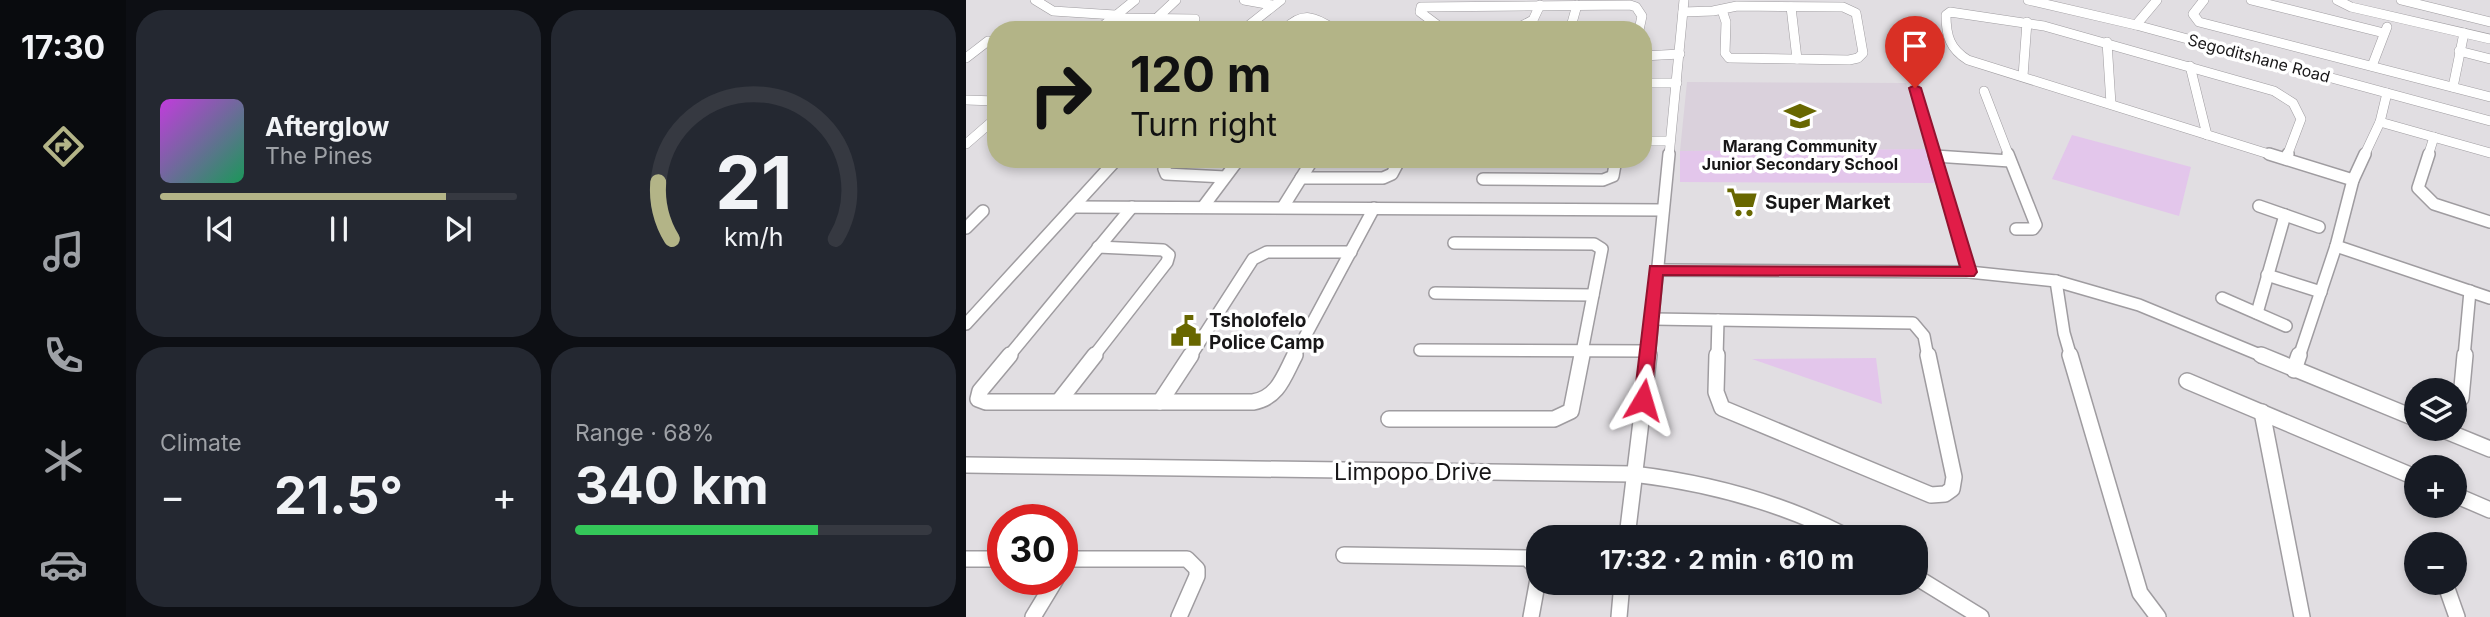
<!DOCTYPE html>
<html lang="en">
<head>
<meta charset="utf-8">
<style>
	body { margin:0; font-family:Inter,sans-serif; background:#242831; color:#f1f3f6; height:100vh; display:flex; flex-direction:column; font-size:26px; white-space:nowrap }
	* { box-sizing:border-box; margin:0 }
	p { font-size:23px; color:#9ea1a6 }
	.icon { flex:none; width:38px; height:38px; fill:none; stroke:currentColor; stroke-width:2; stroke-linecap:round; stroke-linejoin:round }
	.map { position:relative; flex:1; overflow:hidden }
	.details { display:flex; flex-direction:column; gap:10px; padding:10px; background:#0d0f14; width:840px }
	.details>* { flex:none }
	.top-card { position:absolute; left:21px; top:21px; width:665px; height:147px; border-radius:28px; box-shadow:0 4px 10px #0003; background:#b3b487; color:#111; overflow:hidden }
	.buttons { position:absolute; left:1438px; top:378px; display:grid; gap:14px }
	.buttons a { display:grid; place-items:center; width:63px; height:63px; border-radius:50%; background:#171b24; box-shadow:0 4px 10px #0003; font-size:35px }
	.speed { position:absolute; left:21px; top:504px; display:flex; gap:14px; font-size:35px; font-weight:700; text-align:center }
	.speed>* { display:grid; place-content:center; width:91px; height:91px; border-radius:50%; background:#171b24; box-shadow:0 4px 10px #0003; line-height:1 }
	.speed .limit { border:10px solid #d22; background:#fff; color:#111 }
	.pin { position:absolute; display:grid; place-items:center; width:60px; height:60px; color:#fff; margin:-72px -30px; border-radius:50% 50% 50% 0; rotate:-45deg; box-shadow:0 0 7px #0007 }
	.pin .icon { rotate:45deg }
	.me { position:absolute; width:77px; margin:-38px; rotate:7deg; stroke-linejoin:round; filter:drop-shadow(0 0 5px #0008) }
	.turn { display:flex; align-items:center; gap:24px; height:147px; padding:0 28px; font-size:32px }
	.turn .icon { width:91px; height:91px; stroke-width:2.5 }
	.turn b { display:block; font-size:49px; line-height:60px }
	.big { font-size:52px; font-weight:700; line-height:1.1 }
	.details .widget { flex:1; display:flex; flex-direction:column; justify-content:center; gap:10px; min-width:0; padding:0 24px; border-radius:28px; background:#242831 }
	.details .dial { align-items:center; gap:0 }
	.dial svg { height:182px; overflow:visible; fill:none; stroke:#363941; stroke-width:7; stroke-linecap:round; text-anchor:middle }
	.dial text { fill:#f1f3f6; stroke:none }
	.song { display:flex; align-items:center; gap:21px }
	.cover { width:84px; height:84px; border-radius:10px; background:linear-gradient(135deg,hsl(290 70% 55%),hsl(150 70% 35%)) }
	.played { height:7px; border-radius:4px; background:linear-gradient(90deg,#b3b487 80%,#363941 80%) }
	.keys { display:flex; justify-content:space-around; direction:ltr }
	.heat { display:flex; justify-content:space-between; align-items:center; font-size:38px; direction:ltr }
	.charge { height:10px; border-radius:5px; background:linear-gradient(90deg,#34c759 68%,#363941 0) }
	.details .tiles { flex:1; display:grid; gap:10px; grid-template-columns:repeat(2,1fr) }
	.trip { position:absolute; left:560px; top:525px; width:402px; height:70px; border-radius:28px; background:#171b24; box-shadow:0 4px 10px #0003; font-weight:700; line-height:70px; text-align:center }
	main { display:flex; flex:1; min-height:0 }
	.dock { display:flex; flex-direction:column; width:126px; justify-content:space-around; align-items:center; background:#090b0e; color:#9ea1a6 }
	.dock .icon { width:49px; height:49px }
	.dock .selected { color:#b3b487 }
	.dock b { font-size:32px; color:#f1f3f6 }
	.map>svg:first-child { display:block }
	.built { fill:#dad1dc }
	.green { fill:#e3c6eb }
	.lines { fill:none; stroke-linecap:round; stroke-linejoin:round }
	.minor-far2-casing { stroke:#9f9ca0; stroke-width:10 }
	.minor-far1-casing { stroke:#9f9ca0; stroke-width:14 }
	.minor-casing { stroke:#9f9ca0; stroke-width:18 }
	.minor-far2 { stroke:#fff; stroke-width:9 }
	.minor-far1 { stroke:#fff; stroke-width:11 }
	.minor { stroke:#fff; stroke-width:15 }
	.route { fill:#e11d48; stroke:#92132f; stroke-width:2 }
	.labels { text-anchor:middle; stroke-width:7; stroke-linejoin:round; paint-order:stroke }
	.far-street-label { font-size:16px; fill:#181718; stroke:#fff }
	.far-poi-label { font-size:16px; font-weight:bold; fill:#181718; stroke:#fff }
	.poi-label { font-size:19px; font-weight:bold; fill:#181718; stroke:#fff; text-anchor:start }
	.near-street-label { font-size:23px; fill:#181718; stroke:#fff }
</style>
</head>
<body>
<main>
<nav class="dock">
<b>17:30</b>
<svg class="icon selected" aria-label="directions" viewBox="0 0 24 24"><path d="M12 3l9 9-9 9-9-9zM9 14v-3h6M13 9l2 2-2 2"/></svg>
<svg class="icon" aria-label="music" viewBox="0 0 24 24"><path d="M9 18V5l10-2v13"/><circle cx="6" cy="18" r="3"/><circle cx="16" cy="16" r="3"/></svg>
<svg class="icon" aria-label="phone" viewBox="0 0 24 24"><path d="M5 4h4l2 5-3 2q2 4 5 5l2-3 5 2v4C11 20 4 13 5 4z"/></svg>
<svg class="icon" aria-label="climate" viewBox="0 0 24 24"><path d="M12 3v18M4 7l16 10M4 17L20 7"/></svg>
<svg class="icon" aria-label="car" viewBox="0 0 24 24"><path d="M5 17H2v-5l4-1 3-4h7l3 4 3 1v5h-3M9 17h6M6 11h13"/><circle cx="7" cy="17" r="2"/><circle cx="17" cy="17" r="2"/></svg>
</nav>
<section class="details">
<div class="tiles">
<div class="widget">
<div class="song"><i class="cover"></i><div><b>Afterglow</b><p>The Pines</p></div></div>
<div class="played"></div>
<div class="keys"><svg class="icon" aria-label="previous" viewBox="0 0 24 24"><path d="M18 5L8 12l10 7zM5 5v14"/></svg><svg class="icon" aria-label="pause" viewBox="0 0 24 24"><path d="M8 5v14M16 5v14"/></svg><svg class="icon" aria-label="next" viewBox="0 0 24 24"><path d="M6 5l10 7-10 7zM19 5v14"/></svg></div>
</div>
<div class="widget dial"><svg viewBox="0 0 100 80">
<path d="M14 69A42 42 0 1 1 86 69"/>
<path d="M14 69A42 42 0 0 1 8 44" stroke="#b3b487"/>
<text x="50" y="56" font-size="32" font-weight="700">21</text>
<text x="50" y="72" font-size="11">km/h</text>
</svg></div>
<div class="widget"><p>Climate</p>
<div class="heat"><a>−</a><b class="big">21.5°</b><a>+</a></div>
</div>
<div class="widget"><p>Range · 68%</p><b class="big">340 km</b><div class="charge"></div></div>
</div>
</section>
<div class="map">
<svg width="1524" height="617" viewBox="0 0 1524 617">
	<rect width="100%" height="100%" fill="#e1dee2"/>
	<path class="built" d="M 721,82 L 940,83 L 960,149 L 714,151 Z"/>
	<g class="green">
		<path d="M 1106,135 L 1225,167 L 1213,216 L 1086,179 Z"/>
		<path d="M 960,149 L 970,183 L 714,182 L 714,151 Z"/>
		<path d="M 910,358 L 916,404 L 786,359 Z"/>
	</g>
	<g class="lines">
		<defs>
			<g id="minor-far2">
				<path d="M 69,0 L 87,11 L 149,15"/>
				<path d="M 278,0 L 306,5"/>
				<path d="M 1062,0 L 1170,25 L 1524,121"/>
				<path d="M 1238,0 L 1227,14 L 1233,22 L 1524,97"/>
				<path d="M 1285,0 L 1418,33"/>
				<path d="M 1371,0 L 1385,7 L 1524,39"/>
				<path d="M 1435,0 L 1524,22"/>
				<path d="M 825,7 L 831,59"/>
				<path d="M 717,12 L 747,11 L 771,6 L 877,7 L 890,13 L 897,53 L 892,58 L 883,60 L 763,58 L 759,53 L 760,22 L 756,10"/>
				<path d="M 192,17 L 210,0"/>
				<path d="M 146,18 L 229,19"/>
				<path d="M 1170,25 L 1191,0"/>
				<path d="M 132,30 L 169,0"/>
				<path d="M 277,30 L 315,0"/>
				<path d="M 318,30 C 336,11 349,16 369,30"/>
				<path d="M 478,30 L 454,12 L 455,7 L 664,5 L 670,7 L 676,16 L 673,30"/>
				<path d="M 548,30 L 567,20 L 574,5"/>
				<path d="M 604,30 L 611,5"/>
				<path d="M 1141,42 L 1145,104"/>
				<path d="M 1493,51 L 1524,59"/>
				<path d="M 677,56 L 714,54"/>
				<path d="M 0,58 L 22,41"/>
				<path d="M 1224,66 L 1241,135"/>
				<path d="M 1406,66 L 1421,27"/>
				<path d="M 1057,76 L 1061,22"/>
				<path d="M 677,83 L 711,83"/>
				<path d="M 1487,87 L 1498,33"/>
				<path d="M 949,88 L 969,156"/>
				<path d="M 1018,91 L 1043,156"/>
				<path d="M 0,100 L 30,101"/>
				<path d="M 1414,122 L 1524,153"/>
				<path d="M 677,141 L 704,141"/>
				<path d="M 0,144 L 30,118"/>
				<path d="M 703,156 L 718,0"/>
				<path d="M 1309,156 L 1002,60 C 984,49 980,36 980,15 L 984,12 L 1078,26 L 1308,91 L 1327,103 L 1335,119 L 1321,156"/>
				<path d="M 1398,156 L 1414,122 L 1421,93"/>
				<path d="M 1462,156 L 1468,137"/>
			</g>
			<g id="minor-far1">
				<path d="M 968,154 L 1003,272"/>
				<path d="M 1042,154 L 1070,225 L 1067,229 L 1050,229"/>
				<path d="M 1303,154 L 1387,180"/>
				<path d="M 1463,154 L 1452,188 L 1468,204 L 1524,222"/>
				<path d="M 969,156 L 1044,161"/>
				<path d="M 204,159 L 198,169 L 200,174 L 259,177"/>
				<path d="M 1320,159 L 1322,154"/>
				<path d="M 335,178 L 417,178 L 426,174 L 434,159"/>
				<path d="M 517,179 L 637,180 L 647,176 L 650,159"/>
				<path d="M 1293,206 L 1353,227"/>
				<path d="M 107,207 L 697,210"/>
				<path d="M 237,207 L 273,159"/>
				<path d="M 317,207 L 347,159"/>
				<path d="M 0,228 L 17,211"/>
				<path d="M 488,243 L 628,244 L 636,249 L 615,357"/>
				<path d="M 1370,246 L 1524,298"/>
				<path d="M 690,270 L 1003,272 L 1090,281 L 1173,305 L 1299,357"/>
				<path d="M 1301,275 L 1355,292"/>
				<path d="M 1090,281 L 1098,333 L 1105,357"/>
				<path d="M 469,293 L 627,295"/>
				<path d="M 1256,298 L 1320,326"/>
				<path d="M 1291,313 L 1319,215"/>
				<path d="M 687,319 L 947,323 L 958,336 L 962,357"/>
				<path d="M 0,324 L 151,159"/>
				<path d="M 454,350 L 683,351"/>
				<path d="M 42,357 L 166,207"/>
				<path d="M 127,357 L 201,262 L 203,255 L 197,250 L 132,247"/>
				<path d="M 224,357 L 287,259 L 301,252 L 385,252"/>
				<path d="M 328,357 L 408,208"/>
				<path d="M 683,357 L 703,154"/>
				<path d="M 751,357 L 752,320"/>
				<path d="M 1333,357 L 1370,246 L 1387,180 L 1399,154"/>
				<path d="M 1498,357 L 1504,291"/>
			</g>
			<g id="minor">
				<path d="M 44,355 L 14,391 L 12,399 L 20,402 L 287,402 C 312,398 318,376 329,355"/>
				<path d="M 751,355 L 750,392 L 756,408 L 965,495 L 979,494 L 986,489 L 988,477 L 962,355"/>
				<path d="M 1104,355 L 1174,593 L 1192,617"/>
				<path d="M 1295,355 L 1451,419"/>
				<path d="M 1328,370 L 1333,355"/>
				<path d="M 1221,381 L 1451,478"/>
				<path d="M 1495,398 L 1499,355"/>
				<path d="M 93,401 L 129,355"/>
				<path d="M 194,402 L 225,355"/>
				<path d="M 1296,412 L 1336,617"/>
				<path d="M 423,419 L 588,419 L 605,411 L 616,355"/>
				<path d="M 1475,429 L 1524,449"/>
				<path d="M 0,465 L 667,474 C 743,483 814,502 882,537"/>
				<path d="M 1489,495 L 1524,510"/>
				<path d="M 661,537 L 683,355"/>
				<path d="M 378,555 L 561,558 L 572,569"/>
				<path d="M 0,559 L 37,559"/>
				<path d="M 96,559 L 221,559 L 231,569 L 231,576 L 213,617"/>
				<path d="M 950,577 L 1015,617"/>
				<path d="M 1479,583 L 1491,617"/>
				<path d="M 67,617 L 90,579"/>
				<path d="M 565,617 L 572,579"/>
				<path d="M 653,617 L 656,583"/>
			</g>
		</defs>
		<use href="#minor-far2" class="minor-far2-casing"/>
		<use href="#minor-far1" class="minor-far1-casing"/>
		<use href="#minor" class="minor-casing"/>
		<use href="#minor-far2" class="minor-far2"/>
		<use href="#minor-far1" class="minor-far1"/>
		<use href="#minor" class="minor"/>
	</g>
	<path class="route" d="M 949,85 L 955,88 L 1011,272 L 1008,276 L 697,275 L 685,400 L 683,405 L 670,405 L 668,400 L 684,266 L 994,267 L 943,88 Z"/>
	<defs>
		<symbol id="school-bare" viewBox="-9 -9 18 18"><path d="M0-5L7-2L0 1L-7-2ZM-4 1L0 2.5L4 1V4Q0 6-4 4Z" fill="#686700" stroke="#fff" stroke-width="2.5" paint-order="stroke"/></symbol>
		<symbol id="supermarket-bare" viewBox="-9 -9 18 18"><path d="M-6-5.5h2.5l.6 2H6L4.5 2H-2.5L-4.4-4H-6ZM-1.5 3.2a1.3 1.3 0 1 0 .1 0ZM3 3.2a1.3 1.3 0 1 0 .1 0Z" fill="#686700" stroke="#fff" stroke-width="2.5" paint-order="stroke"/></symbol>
		<symbol id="civic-bare" viewBox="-9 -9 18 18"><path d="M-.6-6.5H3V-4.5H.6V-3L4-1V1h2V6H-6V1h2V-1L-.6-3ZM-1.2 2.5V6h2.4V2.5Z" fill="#686700" stroke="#fff" stroke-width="2.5" paint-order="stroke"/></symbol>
	</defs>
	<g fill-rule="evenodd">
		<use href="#school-bare" x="812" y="94" width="44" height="44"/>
		<use href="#supermarket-bare" x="754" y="180" width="44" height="44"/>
		<use href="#civic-bare" x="198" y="309" width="44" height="44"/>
	</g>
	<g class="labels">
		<g class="far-street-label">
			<text transform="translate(1293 58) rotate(15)" y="6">Segoditshane Road</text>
		</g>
		<g class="far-poi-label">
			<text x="834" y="152">Marang Community<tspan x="834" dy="18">Junior Secondary School</tspan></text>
		</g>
		<g class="poi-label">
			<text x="799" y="209">Super Market</text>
			<text x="243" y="327">Tsholofelo<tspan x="243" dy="22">Police Camp</tspan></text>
		</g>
		<g class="near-street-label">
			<text x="447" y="480">Limpopo Drive</text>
		</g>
	</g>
</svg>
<div class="buttons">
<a><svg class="icon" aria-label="layers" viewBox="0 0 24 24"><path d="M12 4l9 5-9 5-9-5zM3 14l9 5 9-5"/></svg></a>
<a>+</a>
<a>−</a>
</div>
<div class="speed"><div class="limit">30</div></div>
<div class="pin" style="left:949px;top:88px;background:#d93025"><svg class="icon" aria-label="arrive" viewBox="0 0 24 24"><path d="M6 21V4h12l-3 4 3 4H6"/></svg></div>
<svg class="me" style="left:677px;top:400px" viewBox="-20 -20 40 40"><path d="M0-17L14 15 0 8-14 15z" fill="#e11d48" stroke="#fff" stroke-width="4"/></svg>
<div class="trip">17:32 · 2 min · 610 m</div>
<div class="top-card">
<div class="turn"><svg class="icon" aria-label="right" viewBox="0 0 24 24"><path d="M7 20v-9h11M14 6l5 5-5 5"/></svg><div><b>120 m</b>Turn right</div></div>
</div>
</div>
</main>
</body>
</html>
